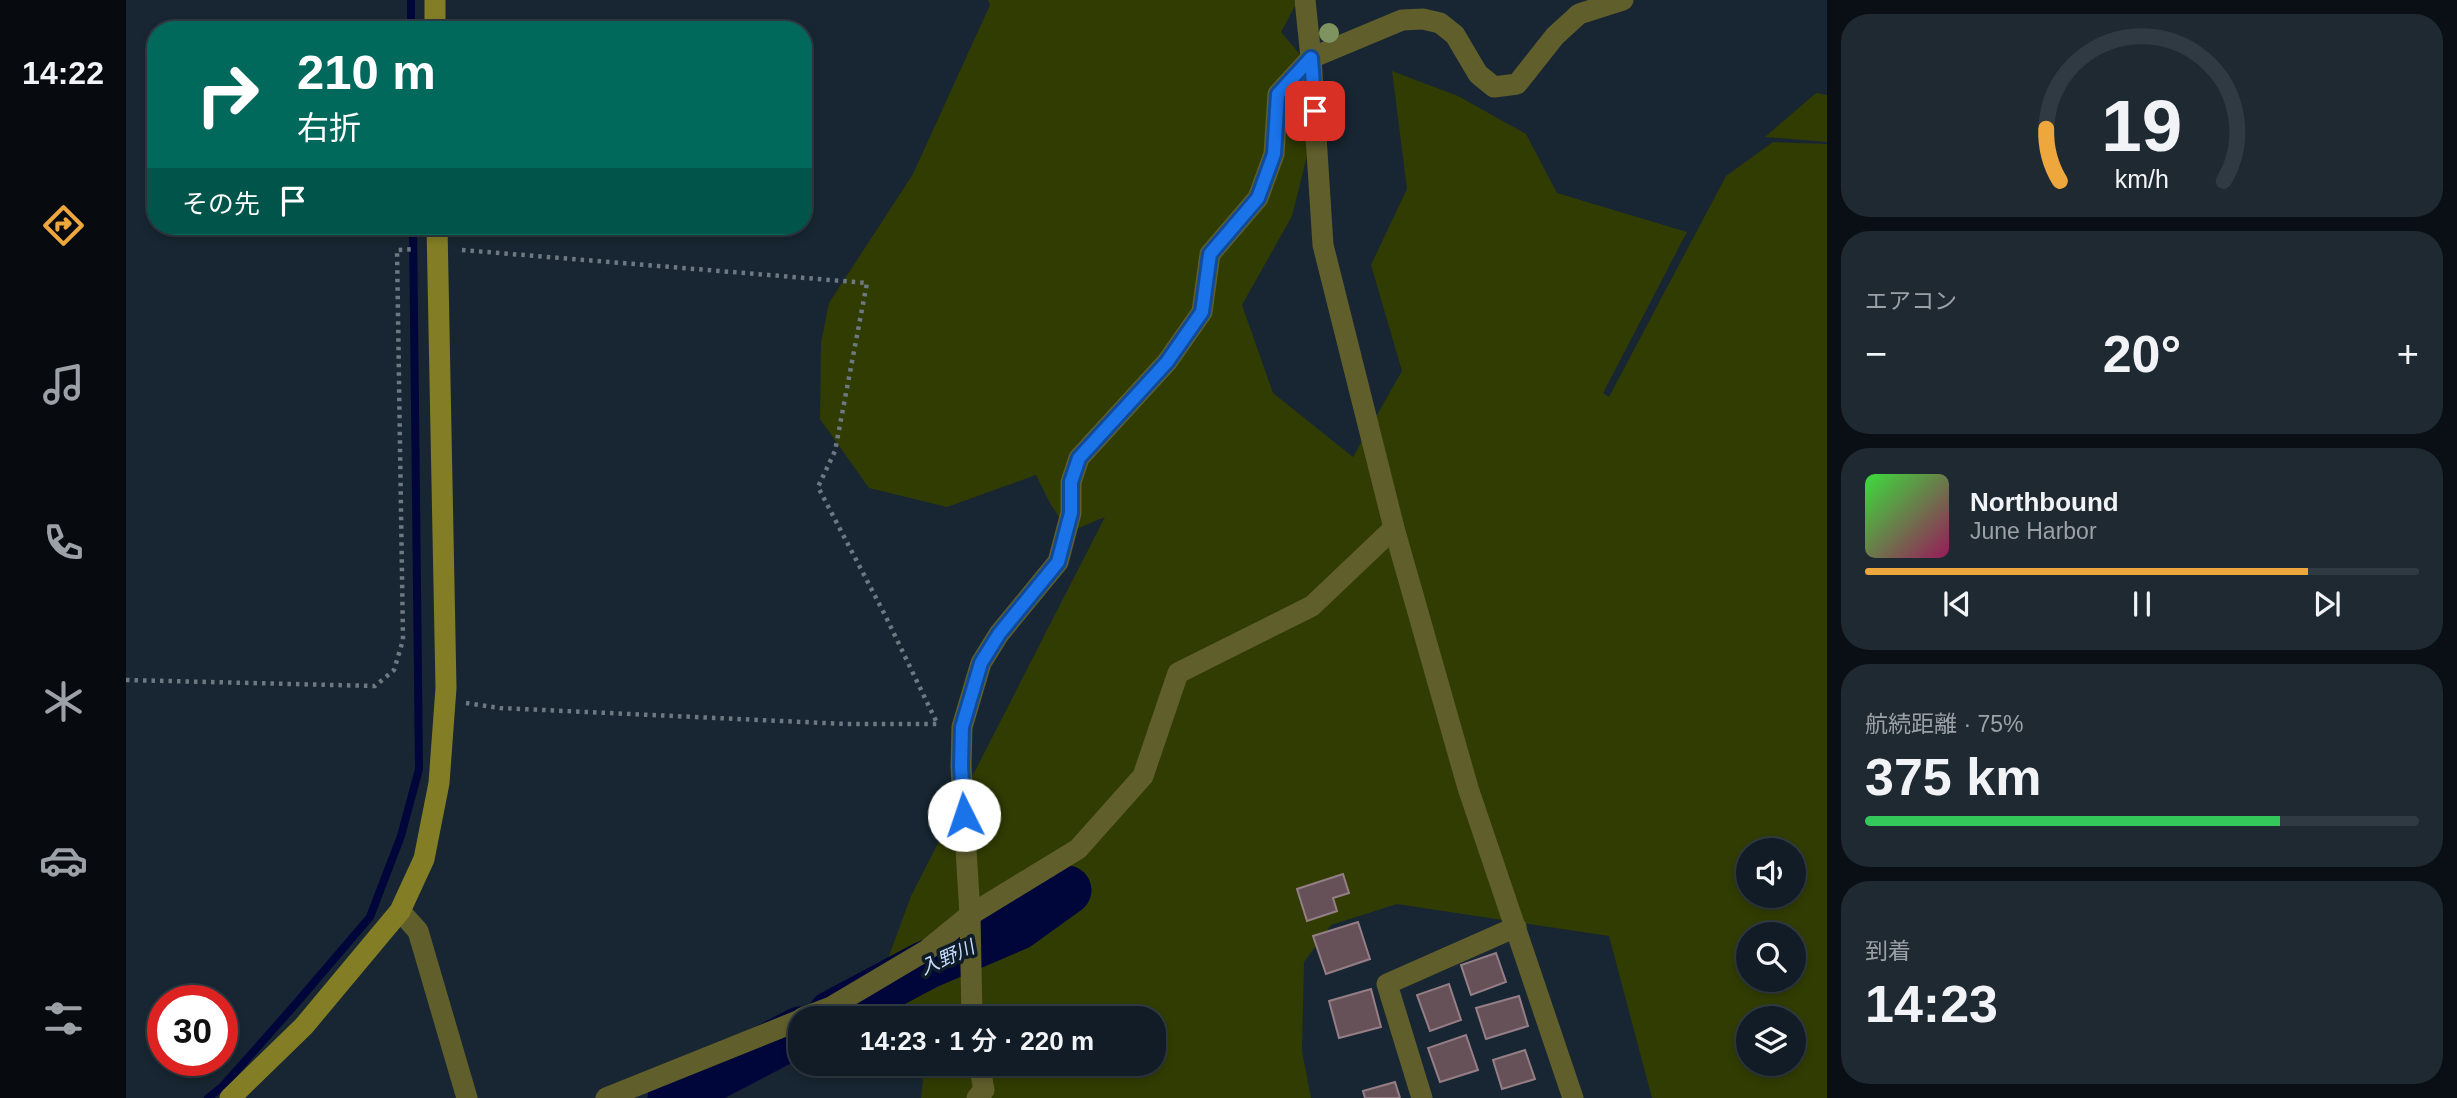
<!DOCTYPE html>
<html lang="ja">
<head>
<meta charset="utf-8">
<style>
	body { margin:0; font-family:Helvetica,"Noto Sans JP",sans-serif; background:#1e2932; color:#f1f3f6; height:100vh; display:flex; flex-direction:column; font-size:26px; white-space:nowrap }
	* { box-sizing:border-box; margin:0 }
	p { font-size:23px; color:#9ca1a7 }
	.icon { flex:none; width:38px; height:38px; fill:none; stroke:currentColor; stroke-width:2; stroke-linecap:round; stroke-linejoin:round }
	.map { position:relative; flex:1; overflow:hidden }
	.side { display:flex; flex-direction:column; gap:14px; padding:14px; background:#090f15; width:630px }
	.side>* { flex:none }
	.hud { position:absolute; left:21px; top:21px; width:665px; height:214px; border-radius:28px; box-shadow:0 4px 10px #0003,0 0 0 2px #303a43; background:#00695c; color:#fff; overflow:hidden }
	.controls { position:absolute; left:1610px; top:838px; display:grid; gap:14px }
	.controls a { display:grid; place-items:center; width:70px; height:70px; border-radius:50%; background:#111c26; box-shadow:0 4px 10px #0003,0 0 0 2px #303a43; font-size:35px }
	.speed { position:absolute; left:21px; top:985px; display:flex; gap:14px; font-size:35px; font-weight:700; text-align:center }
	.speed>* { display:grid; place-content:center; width:91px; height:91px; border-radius:50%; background:#111c26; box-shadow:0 4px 10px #0003,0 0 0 2px #303a43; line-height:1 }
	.speed .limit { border:10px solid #d22; background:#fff; color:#111 }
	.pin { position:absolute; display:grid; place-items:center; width:60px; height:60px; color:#fff; margin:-30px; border-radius:14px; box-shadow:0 4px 10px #0006 }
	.me { position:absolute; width:77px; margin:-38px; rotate:356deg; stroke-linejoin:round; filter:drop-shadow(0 0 5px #0008) }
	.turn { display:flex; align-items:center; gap:24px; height:147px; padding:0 35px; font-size:32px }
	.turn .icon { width:91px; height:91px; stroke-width:2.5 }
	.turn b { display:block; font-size:49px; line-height:60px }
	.then { display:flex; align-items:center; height:66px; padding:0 35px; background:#0003; gap:14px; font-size:26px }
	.big { font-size:52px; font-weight:600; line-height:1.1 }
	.side .card { flex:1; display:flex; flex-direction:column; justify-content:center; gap:10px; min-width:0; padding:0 24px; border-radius:28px; background:#1e2932 }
	.side .dial { align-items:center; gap:0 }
	.dial svg { height:182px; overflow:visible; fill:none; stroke:#303a43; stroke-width:7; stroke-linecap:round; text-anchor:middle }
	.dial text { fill:#f1f3f6; stroke:none }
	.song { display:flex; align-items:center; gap:21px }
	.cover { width:84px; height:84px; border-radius:10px; background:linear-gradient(135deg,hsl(120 70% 55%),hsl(330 70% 35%)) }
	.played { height:7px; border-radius:4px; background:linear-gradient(90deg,#eea73c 80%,#303a43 80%) }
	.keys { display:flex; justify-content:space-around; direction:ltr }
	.heat { display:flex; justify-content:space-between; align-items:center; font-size:38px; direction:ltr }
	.charge { height:10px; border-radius:5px; background:linear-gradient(90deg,#34c759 75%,#303a43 0) }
	.trip { position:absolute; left:662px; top:1006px; width:378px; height:70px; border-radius:28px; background:#111c26; box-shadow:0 4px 10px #0003,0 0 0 2px #303a43; font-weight:600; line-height:70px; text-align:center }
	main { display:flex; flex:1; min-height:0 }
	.tabs { display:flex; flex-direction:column; width:126px; justify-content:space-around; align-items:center; background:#070b0f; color:#9ca1a7 }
	.tabs .icon { width:49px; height:49px }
	.tabs .selected { color:#eea73c }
	.tabs b { font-size:32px; color:#f1f3f6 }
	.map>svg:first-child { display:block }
	.green { fill:#313c02; fill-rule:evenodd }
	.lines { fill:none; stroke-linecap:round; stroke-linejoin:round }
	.stream { stroke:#00063a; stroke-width:8 }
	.river { stroke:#00063a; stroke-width:49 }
	.building { fill:#665158; stroke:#957e85; stroke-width:2 }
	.path { stroke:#6c7983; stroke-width:4.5; stroke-dasharray:3.5 5; stroke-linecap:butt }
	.street { stroke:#605e2b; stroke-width:21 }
	.secondary { stroke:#837e25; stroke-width:21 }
	.tree { fill:#7e9360 }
	.route-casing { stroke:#114b97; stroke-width:18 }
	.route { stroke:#1a73e8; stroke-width:12 }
	.labels { text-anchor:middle; stroke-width:7; stroke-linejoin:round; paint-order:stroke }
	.water-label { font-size:19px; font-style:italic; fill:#c9dbfe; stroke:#0e1c28 }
</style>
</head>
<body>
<main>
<nav class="tabs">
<b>14:22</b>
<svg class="icon selected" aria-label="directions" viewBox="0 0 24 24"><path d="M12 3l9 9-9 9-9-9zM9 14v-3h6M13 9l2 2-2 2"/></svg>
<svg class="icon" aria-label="music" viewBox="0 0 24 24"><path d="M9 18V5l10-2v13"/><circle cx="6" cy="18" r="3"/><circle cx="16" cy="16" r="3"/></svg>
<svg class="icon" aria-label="phone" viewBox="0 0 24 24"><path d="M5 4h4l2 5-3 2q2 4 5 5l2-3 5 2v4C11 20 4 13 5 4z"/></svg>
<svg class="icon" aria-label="climate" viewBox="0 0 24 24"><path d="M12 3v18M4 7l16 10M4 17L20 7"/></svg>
<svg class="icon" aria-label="car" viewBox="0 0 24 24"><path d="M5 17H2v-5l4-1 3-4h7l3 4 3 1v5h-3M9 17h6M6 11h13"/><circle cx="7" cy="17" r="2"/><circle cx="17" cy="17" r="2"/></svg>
<svg class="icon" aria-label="filters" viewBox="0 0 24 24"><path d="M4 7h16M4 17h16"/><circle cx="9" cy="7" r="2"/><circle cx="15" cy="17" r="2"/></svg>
</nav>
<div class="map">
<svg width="1701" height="1098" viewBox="0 0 1701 1098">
	<rect width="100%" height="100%" fill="#172632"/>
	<g class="green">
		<path d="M 862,0 L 1168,0 L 1169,6 L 1155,32 L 1199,84 L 1166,216 L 1116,305 L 1147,393 L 1227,457 L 1276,371 L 1245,265 L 1281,189 L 1266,71 L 1332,96 L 1400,134 L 1431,193 L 1561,232 L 1477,393 L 1483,397 L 1600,176 L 1647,142 L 1701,144 L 1701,1098 L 1526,1098 L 1483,936 L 1271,904 L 1205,925 L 1178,962 L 1176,1051 L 1185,1098 L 795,1098 L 797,1080 L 791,1064 L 1027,1064 L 1027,1018 L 773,1018 L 767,1003 L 760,964 L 785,896 L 979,517 L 943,532 L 924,503 L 910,475 L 821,507 L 743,488 L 694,419 L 695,343 L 703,303 L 787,174 L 864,5 ZM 1622,850 L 1668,850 L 1668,896 L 1622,896 ZM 1622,934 L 1668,934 L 1668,980 L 1622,980 ZM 1622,1018 L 1668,1018 L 1668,1064 L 1622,1064 Z"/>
		<path d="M 1690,93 L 1701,95 L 1701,142 L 1639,137 Z"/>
	</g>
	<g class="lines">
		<g class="stream">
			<path d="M 285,0 L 285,30"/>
			<path d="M 82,1098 L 97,1086 L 167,1007 L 244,917 L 275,836 L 293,769 L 287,226"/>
		</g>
		<g class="river">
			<path d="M 706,1015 L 800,965 L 891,926 L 941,890"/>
			<path d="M 546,1098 L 674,1031"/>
		</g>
	</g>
	<g class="building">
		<path d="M 1217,874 L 1223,893 L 1207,898 L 1211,911 L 1181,921 L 1171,889 Z"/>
		<path d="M 1232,922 L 1244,959 L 1200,974 L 1187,936 Z"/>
		<path d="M 1370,953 L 1380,982 L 1345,995 L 1335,965 Z"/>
		<path d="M 1323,984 L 1335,1020 L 1304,1031 L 1291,995 Z"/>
		<path d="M 1245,989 L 1255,1027 L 1213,1038 L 1203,1001 Z"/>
		<path d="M 1393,996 L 1402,1026 L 1360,1039 L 1350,1008 Z"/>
		<path d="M 1340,1035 L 1352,1070 L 1314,1082 L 1302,1048 Z"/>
		<path d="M 1399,1050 L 1409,1079 L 1376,1089 L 1367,1060 Z"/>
		<path d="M 1269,1082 L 1274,1098 L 1239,1098 L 1237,1091 Z"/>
	</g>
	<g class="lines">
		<g class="path">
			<path d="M 336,250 L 741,283 L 709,451 L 692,487 L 759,615 L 811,723"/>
			<path d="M 0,680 L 249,686 L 268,670 L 277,640 L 271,250 L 289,249"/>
			<path d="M 340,703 L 374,708 L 720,724 L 813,724"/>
		</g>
		<g class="street">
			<path d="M 1179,0 L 1185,58 L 1197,245 L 1268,528 L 1342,788 L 1447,1098"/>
			<path d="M 274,911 L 292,931 L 341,1098"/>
			<path d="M 676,1018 L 705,1007 L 801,950 L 844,915 L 952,849 L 1017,776 L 1052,673 L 1186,606 L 1268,528"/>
			<path d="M 846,1018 L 844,915 L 835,766 L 836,727 L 855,663 L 873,634 L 932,562 L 945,513 L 945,482 L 953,458 L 1041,362 L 1076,312 L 1084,254 L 1132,198 L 1148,154 L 1152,94 L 1185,58 L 1276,20 L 1297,19 L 1314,23 L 1329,35 L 1352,74 L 1368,87 L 1391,84 L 1429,36 L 1453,14 L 1497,0"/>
			<path d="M 480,1098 L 674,1020"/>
			<path d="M 851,1098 L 858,1090 L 853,1064"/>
			<path d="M 1296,1098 L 1261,984 L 1390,927"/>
		</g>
		<g class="secondary">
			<path d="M 309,0 L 309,30"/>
			<path d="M 104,1098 L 178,1026 L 274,911 L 298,859 L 313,783 L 320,688 L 311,226"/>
		</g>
	</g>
	<circle class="tree" cx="1203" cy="33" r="10"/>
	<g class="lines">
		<defs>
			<path id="route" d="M 838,815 L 835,766 L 836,727 L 855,663 L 873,634 L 932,562 L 945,513 L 945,482 L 953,458 L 1041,362 L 1076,312 L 1084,254 L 1132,198 L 1148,154 L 1152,94 L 1185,58 L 1189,111"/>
		</defs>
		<use href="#route" class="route-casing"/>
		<use href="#route" class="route"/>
	</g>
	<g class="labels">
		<g class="water-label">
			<text transform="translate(821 957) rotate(-24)" y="7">入野川</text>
		</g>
	</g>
</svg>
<div class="controls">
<a><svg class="icon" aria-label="sound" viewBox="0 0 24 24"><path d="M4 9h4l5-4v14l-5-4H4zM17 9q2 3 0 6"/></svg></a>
<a><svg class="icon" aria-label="search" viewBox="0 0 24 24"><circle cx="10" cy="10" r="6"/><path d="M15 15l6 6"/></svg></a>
<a><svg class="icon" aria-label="layers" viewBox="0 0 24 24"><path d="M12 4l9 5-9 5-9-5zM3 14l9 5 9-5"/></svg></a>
</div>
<div class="speed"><div class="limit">30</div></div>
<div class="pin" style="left:1189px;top:111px;background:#d93025"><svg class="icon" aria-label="arrive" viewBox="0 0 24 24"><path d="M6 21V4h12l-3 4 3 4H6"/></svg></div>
<svg class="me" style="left:838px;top:815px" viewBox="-20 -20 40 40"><circle r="19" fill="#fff"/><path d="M0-13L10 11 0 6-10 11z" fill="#1a73e8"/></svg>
<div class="trip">14:23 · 1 分 · 220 m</div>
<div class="hud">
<div class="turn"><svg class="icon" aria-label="right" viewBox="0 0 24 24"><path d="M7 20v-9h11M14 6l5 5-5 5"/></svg><div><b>210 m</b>右折</div></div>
<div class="then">その先<svg class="icon" aria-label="arrive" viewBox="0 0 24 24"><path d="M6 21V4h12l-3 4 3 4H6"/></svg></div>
</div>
</div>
<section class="side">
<div class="card dial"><svg viewBox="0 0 100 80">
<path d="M14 69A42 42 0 1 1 86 69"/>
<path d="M14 69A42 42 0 0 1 8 46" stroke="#eea73c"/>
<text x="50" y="56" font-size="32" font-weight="700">19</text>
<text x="50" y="72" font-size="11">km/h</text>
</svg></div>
<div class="card"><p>エアコン</p>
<div class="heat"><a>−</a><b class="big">20°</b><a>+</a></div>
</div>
<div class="card">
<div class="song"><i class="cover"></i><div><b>Northbound</b><p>June Harbor</p></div></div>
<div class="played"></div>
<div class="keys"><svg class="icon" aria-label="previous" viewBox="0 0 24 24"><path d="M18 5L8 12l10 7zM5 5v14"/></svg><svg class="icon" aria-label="pause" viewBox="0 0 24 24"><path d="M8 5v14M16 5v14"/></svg><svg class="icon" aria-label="next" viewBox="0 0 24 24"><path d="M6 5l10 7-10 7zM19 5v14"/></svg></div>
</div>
<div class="card"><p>航続距離 · 75%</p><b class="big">375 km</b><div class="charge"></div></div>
<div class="card"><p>到着</p><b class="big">14:23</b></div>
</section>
</main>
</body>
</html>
